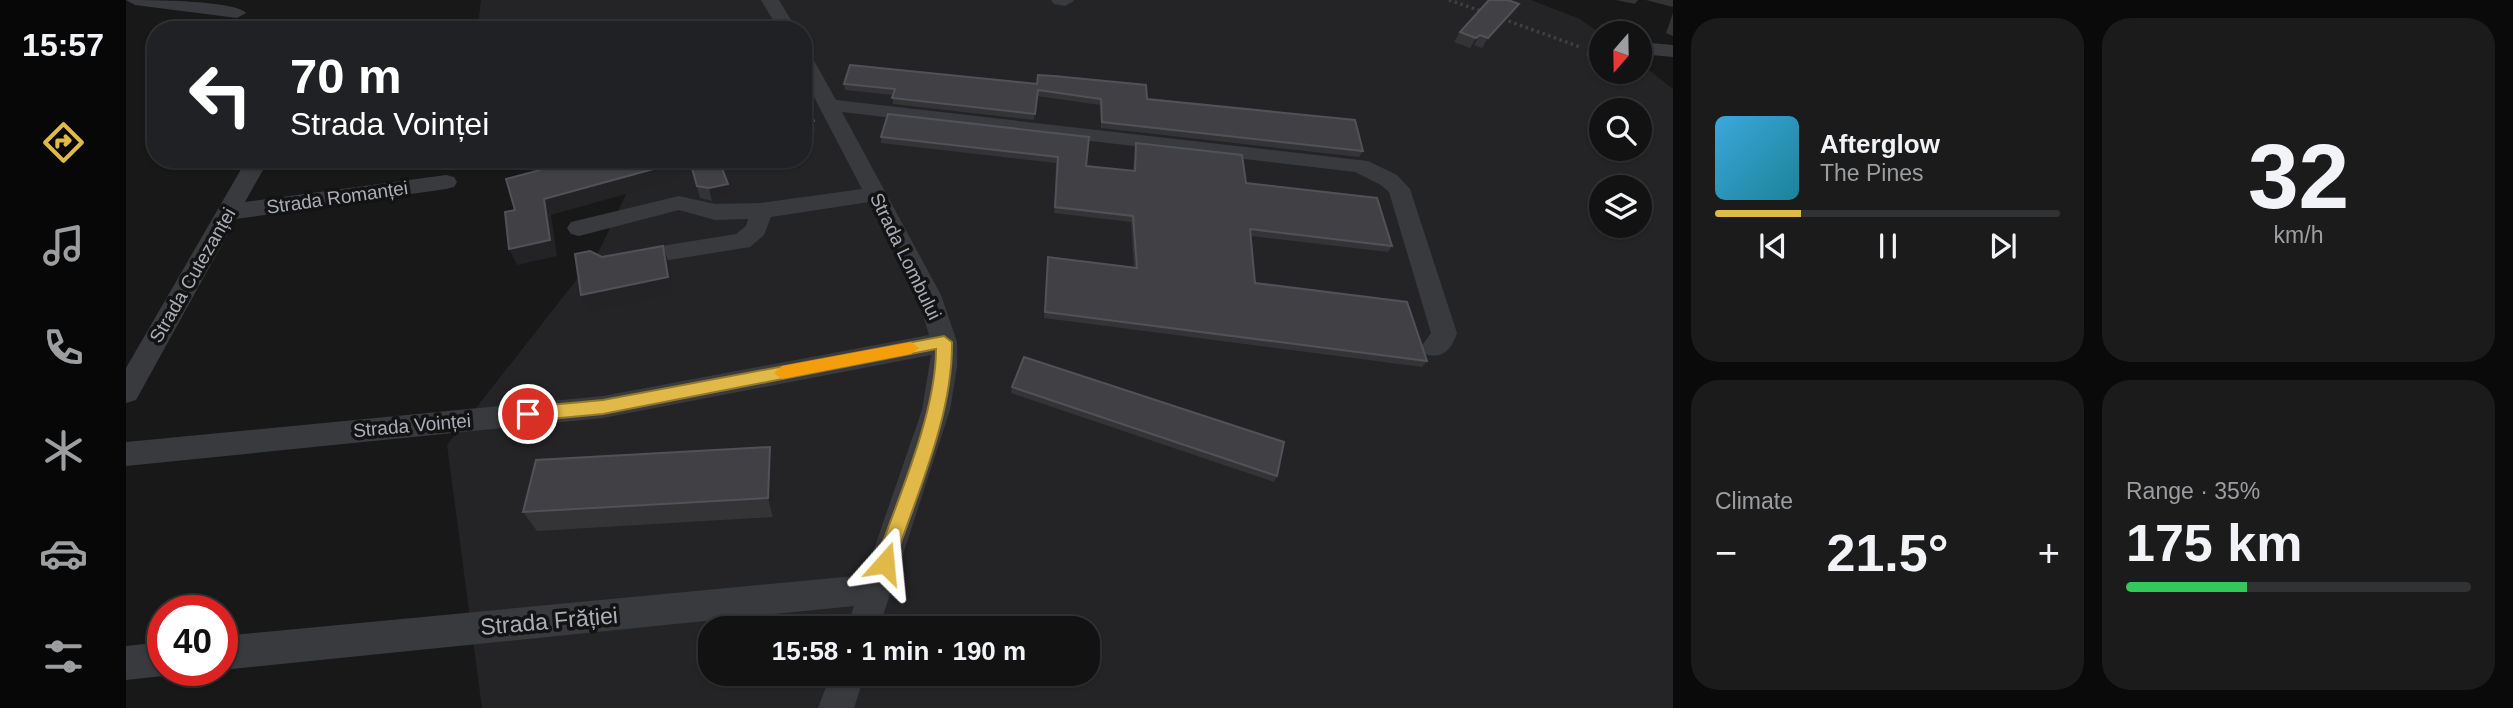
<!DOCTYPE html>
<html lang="en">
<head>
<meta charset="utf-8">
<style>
	body { margin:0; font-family:Arial,sans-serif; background:#1b1b1c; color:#f1f3f6; height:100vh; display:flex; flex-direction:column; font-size:26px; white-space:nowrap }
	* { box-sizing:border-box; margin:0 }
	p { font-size:23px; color:#9c9ea0 }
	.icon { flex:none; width:38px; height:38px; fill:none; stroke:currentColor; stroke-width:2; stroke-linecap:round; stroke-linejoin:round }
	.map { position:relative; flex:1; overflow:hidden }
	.drawer { display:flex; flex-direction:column; gap:18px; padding:18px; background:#0a0a0a; width:840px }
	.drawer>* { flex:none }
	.top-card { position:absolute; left:21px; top:21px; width:665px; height:147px; border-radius:28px; box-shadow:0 2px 5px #0004,0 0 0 2px #313233; background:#202124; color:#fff; overflow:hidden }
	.needle { width:46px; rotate:200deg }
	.tools { position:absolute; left:1463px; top:21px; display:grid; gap:14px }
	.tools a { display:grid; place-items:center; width:63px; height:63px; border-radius:50%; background:#121213; box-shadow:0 2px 5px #0004,0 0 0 2px #313233; font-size:35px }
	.speed { position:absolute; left:21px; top:595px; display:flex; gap:14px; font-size:35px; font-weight:700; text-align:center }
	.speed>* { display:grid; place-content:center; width:91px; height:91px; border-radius:50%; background:#121213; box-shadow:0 2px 5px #0004,0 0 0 2px #313233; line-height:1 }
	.speed .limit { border:10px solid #d22; background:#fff; color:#111 }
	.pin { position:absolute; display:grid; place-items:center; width:60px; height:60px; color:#fff; margin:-30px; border:4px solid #fff; border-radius:50%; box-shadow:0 2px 7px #0007 }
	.me { position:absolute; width:77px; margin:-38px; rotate:18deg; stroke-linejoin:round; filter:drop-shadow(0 0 5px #0008) }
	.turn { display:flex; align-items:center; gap:24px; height:147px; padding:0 28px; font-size:32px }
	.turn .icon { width:91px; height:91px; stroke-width:2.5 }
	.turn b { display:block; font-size:49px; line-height:60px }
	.big { font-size:52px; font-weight:700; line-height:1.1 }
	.drawer .tile { flex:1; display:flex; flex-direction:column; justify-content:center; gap:10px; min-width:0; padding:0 24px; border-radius:28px; background:#1b1b1c }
	.drawer .dial { align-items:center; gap:0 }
	.dial b { font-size:91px; line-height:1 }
	.song { display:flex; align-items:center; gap:21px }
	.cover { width:84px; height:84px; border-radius:10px; background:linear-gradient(135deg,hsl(200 70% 55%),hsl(190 70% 35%)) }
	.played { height:7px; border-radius:4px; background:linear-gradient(90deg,#e1b948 25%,#313233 25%) }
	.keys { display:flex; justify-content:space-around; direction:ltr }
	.heat { display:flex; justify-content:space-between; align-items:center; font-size:38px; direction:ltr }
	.charge { height:10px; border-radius:5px; background:linear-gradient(90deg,#34c759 35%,#313233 0) }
	.drawer .tiles { flex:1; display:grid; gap:18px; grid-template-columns:repeat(2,1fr) }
	.trip { position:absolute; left:572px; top:616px; width:402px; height:70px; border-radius:28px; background:#121213; box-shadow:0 2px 5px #0004,0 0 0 2px #313233; font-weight:700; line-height:70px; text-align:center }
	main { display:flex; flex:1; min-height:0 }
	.tab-bar { display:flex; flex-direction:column; width:126px; justify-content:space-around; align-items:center; background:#070708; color:#9c9ea0 }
	.tab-bar .icon { width:49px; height:49px }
	.tab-bar .on { color:#e1b948 }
	.tab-bar b { font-size:32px; color:#f1f3f6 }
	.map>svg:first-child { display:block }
	.built { fill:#242426; fill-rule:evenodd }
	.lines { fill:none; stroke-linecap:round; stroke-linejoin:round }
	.path { stroke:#3f4045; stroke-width:3.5; stroke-dasharray:2.5 3.5; stroke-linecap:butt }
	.minor { fill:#393a3e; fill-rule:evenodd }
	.wall { fill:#343437 }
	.shaded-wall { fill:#232325 }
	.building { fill:#414145; stroke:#515257; stroke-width:2 }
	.route { fill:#e1b948; stroke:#92782f; stroke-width:2 }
	.slow { fill:#f59e0b }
	.labels { text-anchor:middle; stroke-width:7; stroke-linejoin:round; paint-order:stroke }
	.street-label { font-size:19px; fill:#abaeb8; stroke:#131314 }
	.near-street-label { font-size:23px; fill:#abaeb8; stroke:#131314 }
</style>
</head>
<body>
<main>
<nav class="tab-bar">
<b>15:57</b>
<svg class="icon on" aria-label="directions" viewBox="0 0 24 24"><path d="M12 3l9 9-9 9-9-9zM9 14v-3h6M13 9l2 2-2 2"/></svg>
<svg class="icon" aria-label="music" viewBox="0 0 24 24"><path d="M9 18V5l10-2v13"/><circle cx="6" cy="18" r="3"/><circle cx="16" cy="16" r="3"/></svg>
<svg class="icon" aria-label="phone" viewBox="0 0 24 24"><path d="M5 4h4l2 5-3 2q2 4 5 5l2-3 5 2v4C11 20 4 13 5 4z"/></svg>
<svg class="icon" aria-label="climate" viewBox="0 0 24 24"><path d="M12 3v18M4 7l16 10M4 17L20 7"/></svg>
<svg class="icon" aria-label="car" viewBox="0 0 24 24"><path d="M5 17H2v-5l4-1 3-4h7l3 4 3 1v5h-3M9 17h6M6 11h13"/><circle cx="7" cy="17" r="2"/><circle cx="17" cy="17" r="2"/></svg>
<svg class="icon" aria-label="filters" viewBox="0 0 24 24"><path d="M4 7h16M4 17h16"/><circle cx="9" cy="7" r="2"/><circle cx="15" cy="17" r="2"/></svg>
</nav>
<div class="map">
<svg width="1547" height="708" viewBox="0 0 1547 708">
	<rect width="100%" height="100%" fill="#181819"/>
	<path class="built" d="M 355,0 L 1405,0 L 1454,19 L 1475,34 L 1475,72 L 1514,72 L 1514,63 L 1547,89 L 1547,708 L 356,708 L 321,445 L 473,251 L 511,171 L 495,159 L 677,159 L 677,30 L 345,30 L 352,25 ZM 1475,110 L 1514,110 L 1514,149 L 1475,149 ZM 1475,187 L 1514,187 L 1514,226 L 1475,226 ZM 584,628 L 962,628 L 962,674 L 584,674 Z"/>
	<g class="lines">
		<g class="path">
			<path d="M 1323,0 L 1358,12"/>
			<path d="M 1377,19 L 1454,47"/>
		</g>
		<g class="minor">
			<path d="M 0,0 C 21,0 108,0 120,13 L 111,18 L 9,5 Z"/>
			<path d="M 635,0 L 653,0 L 671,30 L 653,30 Z"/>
			<path d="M 925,0 L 947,0 L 948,1 L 939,6 L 928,4 Z"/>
			<path d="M 1514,42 L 1547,45 L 1547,57 L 1514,54 Z"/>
			<path d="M 1475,47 L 1475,59 L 1462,58 L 1460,54 L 1462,50 Z"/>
			<path d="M 677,51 L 686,57 L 710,100 L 1242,161 L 1271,175 L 1284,189 L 1331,333 C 1326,349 1316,360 1299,354 L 1295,347 L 1305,333 L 1263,192 L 1255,185 L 1229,172 L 716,112 L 815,295 L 831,342 L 831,367 L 824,410 L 753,628 L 721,628 L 728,606 L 96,670 L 96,636 L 739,575 L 796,410 L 805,355 L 477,418 L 0,466 L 0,442 L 477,396 L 803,335 L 791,295 L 743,202 L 645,217 L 638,235 L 624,247 L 506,266 L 498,264 L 494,258 L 498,252 L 610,234 L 620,226 L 622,219 L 589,220 L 553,210 L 453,236 L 445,234 L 441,228 L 445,222 L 553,196 L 589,204 L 634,203 L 736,189 L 677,76 Z"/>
			<path d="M 121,159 L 143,159 L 119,202 L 320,175 L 328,177 L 331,182 L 328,187 L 320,189 L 110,219 L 10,400 L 0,403 L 0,368 Z"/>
			<path d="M 37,642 L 37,670 L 49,671 L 37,676 L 0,680 L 0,646 Z"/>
			<path d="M 705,674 L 739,674 L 728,708 L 692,708 Z"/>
		</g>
	</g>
	<g class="wall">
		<path d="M 1490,0 L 1512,0 L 1509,4 Z"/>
		<path d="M 1520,0 L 1547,0 L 1547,7 Z"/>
		<path d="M 1393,4 L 1387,14 L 1356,48 L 1348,45 L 1344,48 L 1328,42 L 1334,32 Z"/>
		<path d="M 1547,13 L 1547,36 L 1540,33 Z"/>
		<path d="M 724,65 L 1021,99 L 1237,151 L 1233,157 L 975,128 L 974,105 L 911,96 L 908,120 L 767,104 L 767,95 L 719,90 L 718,84 Z"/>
		<path d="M 677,102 L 688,121 L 689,132 L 677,133 Z"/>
		<path d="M 755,137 L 963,137 L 960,166 L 1007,171 L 1009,149 L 1010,143 L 1120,183 L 1266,246 L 1262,252 L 1124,236 L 1129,283 L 1301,361 L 1296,367 L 918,318 L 922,257 L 1008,268 L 1005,222 L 928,213 L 930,163 L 755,143 Z"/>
		<path d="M 566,168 L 602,184 L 604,197 L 586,201 L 574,198 Z"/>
		<path d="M 886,387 L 1151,476 L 1148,482 L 885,393 Z"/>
		<path d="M 644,447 L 649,467 L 647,517 L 411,531 L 397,512 Z"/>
	</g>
	<g class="shaded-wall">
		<path d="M 1393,4 L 1387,14 L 1356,48 L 1362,38 Z"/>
		<path d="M 1354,35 L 1348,45 L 1344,48 L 1350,38 Z"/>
		<path d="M 549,163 L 553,179 L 425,215 L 431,256 L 391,265 L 383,249 L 418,199 Z"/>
		<path d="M 602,184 L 604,197 L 586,201 L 583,188 Z"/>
		<path d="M 537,246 L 543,264 L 547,294 L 462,312 L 455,295 Z"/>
		<path d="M 644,447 L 649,467 L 647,517 L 642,498 Z"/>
	</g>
	<g class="building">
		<path d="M 1363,0 L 1382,0 L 1393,4 L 1362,38 L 1354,35 L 1350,38 L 1334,32 Z"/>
		<path d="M 724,65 L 911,84 L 912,75 L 928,76 L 1020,85 L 1021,99 L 1229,120 L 1237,151 L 976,122 L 975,99 L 912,90 L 909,114 L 766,98 L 769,89 L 718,84 Z"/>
		<path d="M 677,102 L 682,102 L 688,121 L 677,122 Z"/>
		<path d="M 762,114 L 963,137 L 960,166 L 1009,171 L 1010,143 L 1116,155 L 1120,183 L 1251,198 L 1266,246 L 1124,229 L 1129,283 L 1281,302 L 1301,361 L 919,312 L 922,257 L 1011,268 L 1007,216 L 929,207 L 932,157 L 755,137 Z"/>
		<path d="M 455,159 L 547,159 L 549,163 L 418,199 L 424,240 L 383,249 L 379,212 L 389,210 L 380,179 Z"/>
		<path d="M 594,163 L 602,184 L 583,188 L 571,186 L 566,168 Z"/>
		<path d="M 537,246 L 542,277 L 455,295 L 449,254 L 464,251 L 476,257 Z"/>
		<path d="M 898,357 L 1158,442 L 1151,476 L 886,387 Z"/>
		<path d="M 644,447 L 642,498 L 397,512 L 410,460 Z"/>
	</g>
	<path class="route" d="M 818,336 L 826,342 C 827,416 791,493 768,563 L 765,570 L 759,572 L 752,570 L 749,563 C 771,501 810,414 810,349 L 477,414 L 402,421 L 396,419 L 393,414 L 396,409 L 402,407 L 477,400 Z"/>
	<path class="slow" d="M 785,342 L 793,348 L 785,354 L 656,379 L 648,373 L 656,366 Z"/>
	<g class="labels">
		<g class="street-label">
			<text transform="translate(211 197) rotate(-8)" y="7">Strada Romanței</text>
			<text transform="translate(780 256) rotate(64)" y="7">Strada Lombului</text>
			<text transform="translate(66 275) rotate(-60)" y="7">Strada Cutezanței</text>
			<text transform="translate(286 425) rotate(-5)" y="7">Strada Voinței</text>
		</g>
		<g class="near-street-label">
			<text transform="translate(423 621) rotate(-5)" y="8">Strada Frăției</text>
		</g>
	</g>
</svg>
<div class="tools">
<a><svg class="needle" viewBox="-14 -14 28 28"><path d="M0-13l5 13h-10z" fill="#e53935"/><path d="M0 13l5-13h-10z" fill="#9c9ea0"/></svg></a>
<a><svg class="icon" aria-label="search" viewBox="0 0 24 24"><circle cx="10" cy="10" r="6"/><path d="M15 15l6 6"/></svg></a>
<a><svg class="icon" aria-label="layers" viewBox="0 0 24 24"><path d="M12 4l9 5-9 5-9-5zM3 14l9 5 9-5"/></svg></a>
</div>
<div class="speed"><div class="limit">40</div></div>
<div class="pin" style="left:402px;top:414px;background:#d93025"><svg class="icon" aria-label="arrive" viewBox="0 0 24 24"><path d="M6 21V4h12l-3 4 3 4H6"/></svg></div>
<svg class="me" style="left:759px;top:563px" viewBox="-20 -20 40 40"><path d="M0-17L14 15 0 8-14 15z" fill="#e1b948" stroke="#fff" stroke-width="4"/></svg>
<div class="trip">15:58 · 1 min · 190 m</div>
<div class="top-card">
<div class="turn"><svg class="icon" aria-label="left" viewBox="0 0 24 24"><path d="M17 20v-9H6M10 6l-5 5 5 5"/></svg><div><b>70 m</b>Strada Voinței</div></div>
</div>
</div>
<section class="drawer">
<div class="tiles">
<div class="tile">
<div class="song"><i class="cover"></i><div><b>Afterglow</b><p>The Pines</p></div></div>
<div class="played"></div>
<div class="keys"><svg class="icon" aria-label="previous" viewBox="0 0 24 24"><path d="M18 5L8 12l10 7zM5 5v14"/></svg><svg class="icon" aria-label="pause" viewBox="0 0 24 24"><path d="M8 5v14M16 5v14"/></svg><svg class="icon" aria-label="next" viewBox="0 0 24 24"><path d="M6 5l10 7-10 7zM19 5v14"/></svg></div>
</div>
<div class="tile dial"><b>32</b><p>km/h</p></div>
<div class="tile"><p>Climate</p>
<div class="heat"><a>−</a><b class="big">21.5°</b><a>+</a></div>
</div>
<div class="tile"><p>Range · 35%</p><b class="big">175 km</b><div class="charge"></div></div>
</div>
</section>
</main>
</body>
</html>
